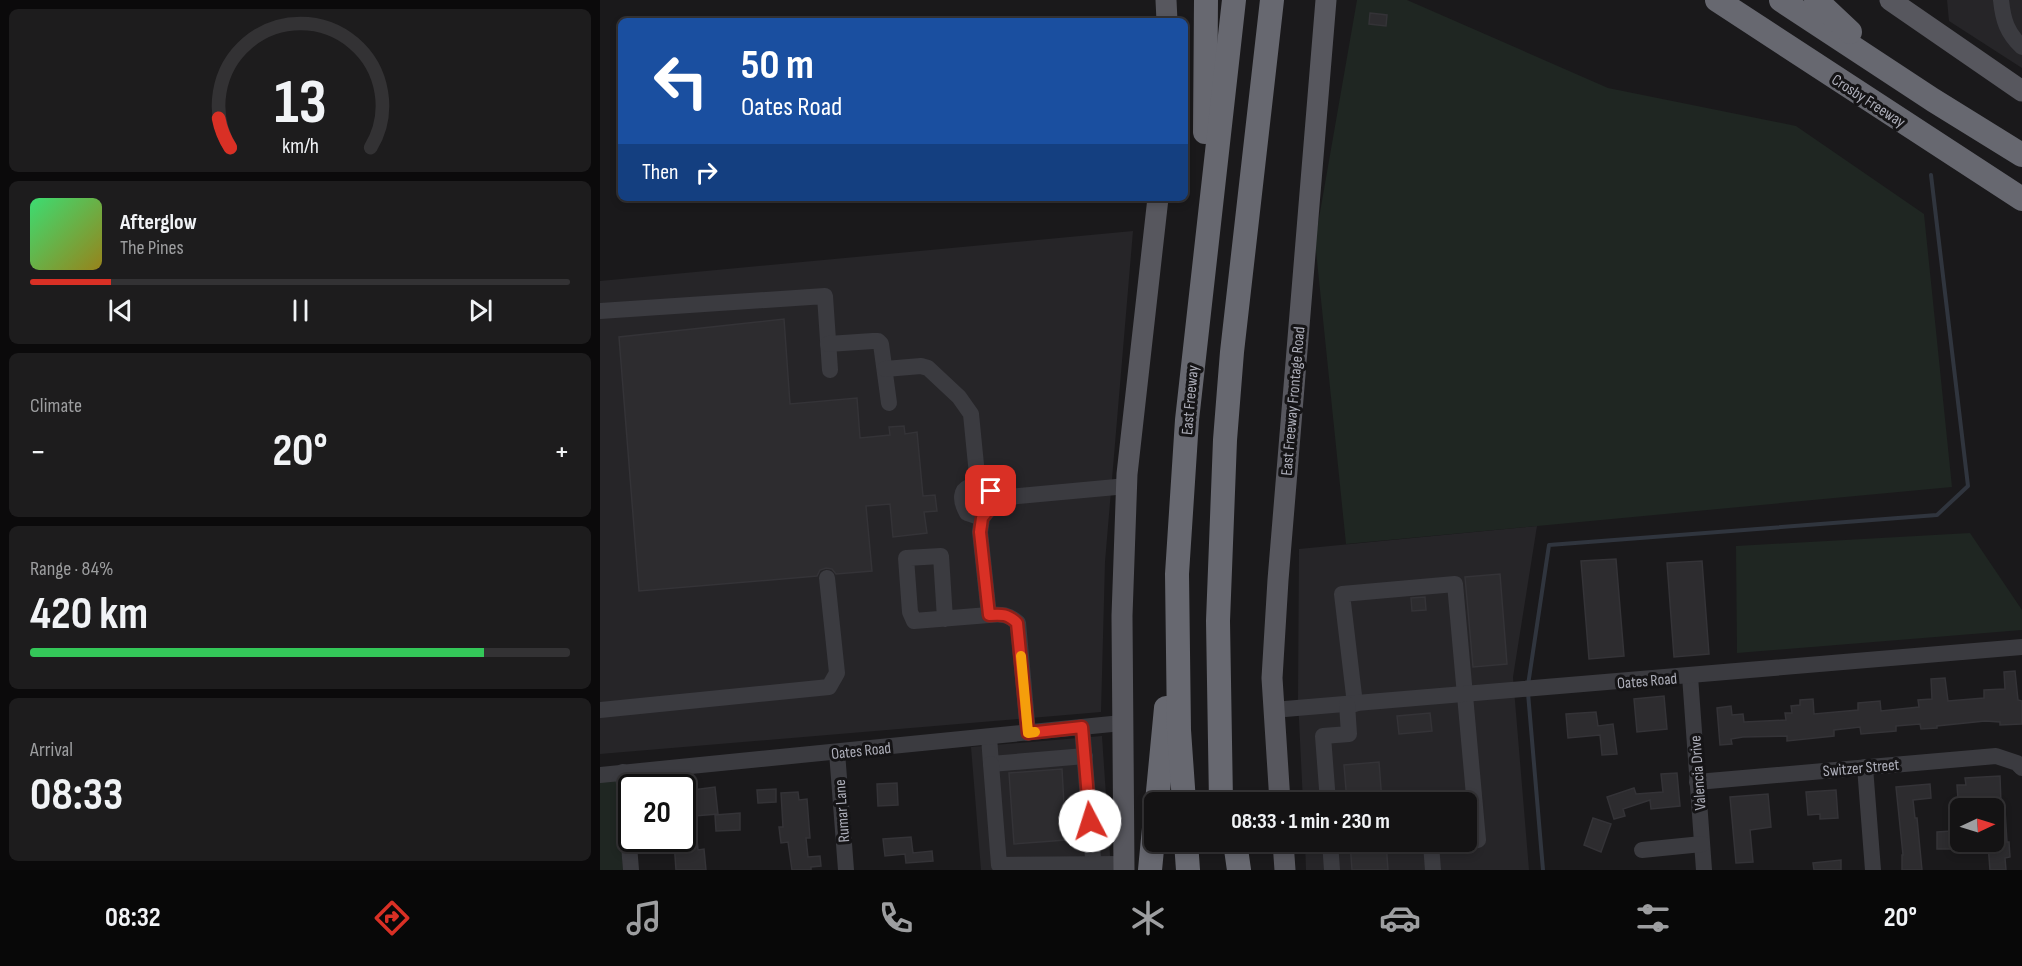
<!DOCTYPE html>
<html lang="en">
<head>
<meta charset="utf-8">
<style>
	body { margin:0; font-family:"Sofia Sans Condensed",sans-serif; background:#1d1c1d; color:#f1f3f6; height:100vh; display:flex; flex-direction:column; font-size:22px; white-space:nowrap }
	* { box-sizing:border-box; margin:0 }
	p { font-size:20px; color:#9d9ea0 }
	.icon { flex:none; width:33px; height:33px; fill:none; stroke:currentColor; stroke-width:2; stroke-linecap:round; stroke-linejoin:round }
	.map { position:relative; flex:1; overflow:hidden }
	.panel { display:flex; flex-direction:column; gap:9px; padding:9px; background:#0b0a0b; width:600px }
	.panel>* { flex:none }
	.banner { position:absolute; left:18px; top:18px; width:570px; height:183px; border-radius:9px; box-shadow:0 3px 9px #0003,0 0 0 2px #333234; background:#1a4fa0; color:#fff; overflow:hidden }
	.needle { width:39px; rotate:86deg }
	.buttons { position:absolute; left:1350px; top:798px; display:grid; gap:12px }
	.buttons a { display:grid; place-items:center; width:54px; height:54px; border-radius:9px; background:#141314; box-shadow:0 3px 9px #0003,0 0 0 2px #333234; font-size:30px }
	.speed { position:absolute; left:18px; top:774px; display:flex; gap:12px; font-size:30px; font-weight:700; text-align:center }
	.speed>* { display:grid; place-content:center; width:78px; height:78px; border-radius:50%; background:#141314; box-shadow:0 3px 9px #0003,0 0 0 2px #333234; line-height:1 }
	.speed .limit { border:3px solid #111; border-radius:9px; background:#fff; color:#111 }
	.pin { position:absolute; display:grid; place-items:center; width:51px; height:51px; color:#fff; margin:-26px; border-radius:12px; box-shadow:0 3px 9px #0006 }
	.me { position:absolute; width:66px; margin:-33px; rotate:355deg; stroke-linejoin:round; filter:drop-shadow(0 0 4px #0008) }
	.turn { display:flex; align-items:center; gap:21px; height:126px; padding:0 24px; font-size:27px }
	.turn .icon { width:78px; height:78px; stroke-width:2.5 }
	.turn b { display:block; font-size:42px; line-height:51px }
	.then { display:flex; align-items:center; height:57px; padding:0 24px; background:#0003; gap:12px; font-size:22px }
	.big { font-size:45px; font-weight:700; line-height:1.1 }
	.panel .card { flex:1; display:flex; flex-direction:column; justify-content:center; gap:9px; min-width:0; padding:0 21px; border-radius:9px; background:#1d1c1d }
	.panel .dial { align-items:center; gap:0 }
	.dial svg { height:156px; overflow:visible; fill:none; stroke:#333234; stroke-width:7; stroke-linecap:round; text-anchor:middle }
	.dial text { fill:#f1f3f6; stroke:none }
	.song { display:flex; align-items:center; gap:18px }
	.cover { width:72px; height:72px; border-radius:9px; background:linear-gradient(135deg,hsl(140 70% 55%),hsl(50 70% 35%)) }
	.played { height:6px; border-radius:3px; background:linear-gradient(90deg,#d93025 15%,#333234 15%) }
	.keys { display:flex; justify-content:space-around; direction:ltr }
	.heat { display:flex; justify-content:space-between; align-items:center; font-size:33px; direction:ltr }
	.charge { height:9px; border-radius:4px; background:linear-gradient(90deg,#34c759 84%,#333234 0) }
	.trip { position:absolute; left:544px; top:792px; width:333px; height:60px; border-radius:9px; background:#141314; box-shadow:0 3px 9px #0003,0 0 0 2px #333234; font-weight:700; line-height:60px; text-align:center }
	.dock { display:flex; height:96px; justify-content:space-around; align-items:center; background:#080808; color:#9d9ea0 }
	.dock .icon { width:42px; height:42px }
	.dock .selected { color:#d93025 }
	.dock b { font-size:27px; color:#f1f3f6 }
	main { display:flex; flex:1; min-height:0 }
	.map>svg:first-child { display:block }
	.built { fill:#262528 }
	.green { fill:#1f2622 }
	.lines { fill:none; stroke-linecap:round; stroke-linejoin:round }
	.stream { stroke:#30353e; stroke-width:4 }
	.building { fill:#2d2c2f; stroke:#343337; stroke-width:1.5 }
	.minor { stroke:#3b3b40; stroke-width:16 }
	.major { stroke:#57575e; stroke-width:21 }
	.highway { stroke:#676870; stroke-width:24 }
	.route-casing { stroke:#8d1f18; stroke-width:15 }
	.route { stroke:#d93025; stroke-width:10 }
	.slow { stroke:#f59e0b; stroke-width:10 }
	.labels { text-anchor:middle; stroke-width:6; stroke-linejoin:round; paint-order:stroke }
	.street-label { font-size:16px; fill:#adaeb9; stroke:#151416 }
</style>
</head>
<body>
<main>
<section class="panel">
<div class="card dial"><svg viewBox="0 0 100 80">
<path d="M14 69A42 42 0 1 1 86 69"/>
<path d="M14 69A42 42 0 0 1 8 54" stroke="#d93025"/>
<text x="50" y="56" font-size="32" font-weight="700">13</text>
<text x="50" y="72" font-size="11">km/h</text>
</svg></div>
<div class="card">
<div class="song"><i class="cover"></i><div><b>Afterglow</b><p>The Pines</p></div></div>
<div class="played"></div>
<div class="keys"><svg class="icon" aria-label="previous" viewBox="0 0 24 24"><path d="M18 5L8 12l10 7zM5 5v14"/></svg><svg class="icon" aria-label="pause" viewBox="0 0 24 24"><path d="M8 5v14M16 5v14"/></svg><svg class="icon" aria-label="next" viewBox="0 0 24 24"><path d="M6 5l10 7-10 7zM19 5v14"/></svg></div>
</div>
<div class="card"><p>Climate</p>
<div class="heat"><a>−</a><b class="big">20°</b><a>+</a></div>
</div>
<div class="card"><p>Range · 84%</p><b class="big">420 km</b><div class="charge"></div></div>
<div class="card"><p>Arrival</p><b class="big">08:33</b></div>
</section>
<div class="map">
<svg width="1422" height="870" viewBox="0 0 1422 870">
	<rect width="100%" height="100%" fill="#1a191b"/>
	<g class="built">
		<path d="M 1347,0 L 1422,0 L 1422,68 L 1349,21 Z"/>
		<path d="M 533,231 L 505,562 L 501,712 L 0,754 L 0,281 Z"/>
		<path d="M 937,526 L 913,677 L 929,870 L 706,870 L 705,842 L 867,842 L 867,802 L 703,802 L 698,699 L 699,549 Z"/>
		<path d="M 502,736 L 511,870 L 381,870 L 371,747 Z"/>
	</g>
	<g class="green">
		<path d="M 757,0 L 807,0 L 1008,88 L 1196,126 L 1324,214 L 1352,487 L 746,544 L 715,241 Z"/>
		<path d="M 1370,533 L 1422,610 L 1422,630 L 1137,653 L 1136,546 Z"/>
		<path d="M 16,779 L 23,870 L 0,870 L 0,780 Z"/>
	</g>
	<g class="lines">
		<g class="stream">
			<path d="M 928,685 L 949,545 L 1337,515 L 1368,486 L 1331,175"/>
			<path d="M 928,693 L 943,870"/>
		</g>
	</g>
	<g class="building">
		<path d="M 770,13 L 787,15 L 786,26 L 769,24 Z"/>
		<path d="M 184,319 L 190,404 L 257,398 L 260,438 L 290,435 L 289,427 L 304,426 L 305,434 L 317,432 L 323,496 L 335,495 L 337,511 L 324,512 L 327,533 L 293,537 L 290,504 L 266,506 L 272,571 L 236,574 L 232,569 L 226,568 L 220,570 L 217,576 L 39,591 L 19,337 Z"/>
		<path d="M 1016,559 L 1024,656 L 989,659 L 981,561 Z"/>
		<path d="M 1102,561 L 1109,654 L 1074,657 L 1067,563 Z"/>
		<path d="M 900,574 L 907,664 L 873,667 L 865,577 Z"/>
		<path d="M 825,597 L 826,610 L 812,611 L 811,598 Z"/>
		<path d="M 1415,671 L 1418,700 L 1422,701 L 1422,724 L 1400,725 L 1400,722 L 1385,721 L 1337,726 L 1337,728 L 1321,729 L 1320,724 L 1296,726 L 1296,731 L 1261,734 L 1260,727 L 1234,730 L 1234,736 L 1187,741 L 1187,736 L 1143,737 L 1131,739 L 1132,744 L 1120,745 L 1117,708 L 1131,706 L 1132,715 L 1143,714 L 1144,722 L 1186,720 L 1185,713 L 1192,713 L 1191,706 L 1200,705 L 1200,700 L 1213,699 L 1214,714 L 1258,710 L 1258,703 L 1280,701 L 1281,711 L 1319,707 L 1318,700 L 1332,699 L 1331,679 L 1345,678 L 1348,701 L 1384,698 L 1384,690 L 1405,689 L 1404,672 Z"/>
		<path d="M 1064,696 L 1067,729 L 1037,732 L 1034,699 Z"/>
		<path d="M 996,712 L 998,726 L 1013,724 L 1017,754 L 1002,755 L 1000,735 L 968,738 L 966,714 Z"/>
		<path d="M 830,713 L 832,731 L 799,734 L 797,716 Z"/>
		<path d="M 779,762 L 782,802 L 747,802 L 744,765 Z"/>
		<path d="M 462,769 L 466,840 L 414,844 L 409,773 Z"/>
		<path d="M 1077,773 L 1080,806 L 1051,809 L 1050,800 L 1023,809 L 1025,816 L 1014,819 L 1007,797 L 1034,788 L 1036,794 L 1063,792 L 1061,774 Z"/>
		<path d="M 1400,776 L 1401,803 L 1383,804 L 1382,797 L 1358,799 L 1357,785 L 1366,785 L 1365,778 Z"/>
		<path d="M 297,783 L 298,805 L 278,806 L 277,784 Z"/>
		<path d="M 1330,784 L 1331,798 L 1313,800 L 1315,818 L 1317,818 L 1322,870 L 1302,870 L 1302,855 L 1303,855 L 1296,787 Z"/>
		<path d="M 115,787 L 118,814 L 82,817 L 82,795 L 94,794 L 93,790 Z"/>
		<path d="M 176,789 L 176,802 L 158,803 L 157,790 Z"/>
		<path d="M 1236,790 L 1238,818 L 1220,819 L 1220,814 L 1208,815 L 1206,792 Z"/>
		<path d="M 198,792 L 199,800 L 207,799 L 210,838 L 206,838 L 208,857 L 220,856 L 221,866 L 211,867 L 211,870 L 192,870 L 188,842 L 181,843 L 179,827 L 183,827 L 181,793 Z"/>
		<path d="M 1168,794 L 1171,827 L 1150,830 L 1153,862 L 1136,863 L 1130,797 Z"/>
		<path d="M 1405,810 L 1407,842 L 1409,842 L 1410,857 L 1405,858 L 1406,870 L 1390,870 L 1388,844 L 1394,844 L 1394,811 Z"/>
		<path d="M 140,813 L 140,830 L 116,831 L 115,815 Z"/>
		<path d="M 993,818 L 1011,824 L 1001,852 L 984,845 Z"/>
		<path d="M 82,822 L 90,822 L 91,840 L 97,840 L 98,850 L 104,849 L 106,870 L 76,870 L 74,842 L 82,841 Z"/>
		<path d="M 1351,831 L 1351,849 L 1337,849 L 1337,832 Z"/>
		<path d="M 311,837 L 313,853 L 332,851 L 333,861 L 306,863 L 305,854 L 285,856 L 283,839 Z"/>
		<path d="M 750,842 L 786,842 L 788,870 L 752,870 Z"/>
		<path d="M 1241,860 L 1241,870 L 1214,870 L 1213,863 Z"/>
	</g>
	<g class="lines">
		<g class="minor">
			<path d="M 1401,0 C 1403,20 1407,33 1422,47"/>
			<path d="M 0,311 L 225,296 L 230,370"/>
			<path d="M 228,344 L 273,341 L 278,341 L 281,344 L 289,403"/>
			<path d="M 285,369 L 321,366 L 328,368 L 359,397 L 371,414 L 378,485"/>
			<path d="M 382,518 L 367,513 C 351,485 377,477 398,498"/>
			<path d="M 345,619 L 341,556 L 306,558 L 310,612 L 314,621 L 389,615"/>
			<path d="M 1090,676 L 1104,870"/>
			<path d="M 755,704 L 742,594 L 855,584 L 878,840 L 867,841"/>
			<path d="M 0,710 L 229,687 L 237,673 L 227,578"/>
			<path d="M 673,710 L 1422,647"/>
			<path d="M 482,727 L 494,870"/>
			<path d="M 428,733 L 418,623 C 408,614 402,614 389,615 L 380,532 L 382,518 L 398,498 L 527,486"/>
			<path d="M 389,737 L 391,764 L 485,756"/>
			<path d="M 237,752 L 246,870"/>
			<path d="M 391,764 L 399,865 L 524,864"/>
			<path d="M 1265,767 L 1273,870"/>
			<path d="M 23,772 L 31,870"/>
			<path d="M 0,775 L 522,723"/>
			<path d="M 1097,782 L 1396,756 L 1417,763 L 1422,768"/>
			<path d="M 728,802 L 723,736 L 749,734 L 747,704"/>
			<path d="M 730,842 L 732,870"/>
			<path d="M 1042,850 L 1102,844"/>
			<path d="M 833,870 L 831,844 L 858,842"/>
		</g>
		<g class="major">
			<path d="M 566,0 L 567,21"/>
			<path d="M 1290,0 L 1422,91"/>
			<path d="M 680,802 L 672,678 L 678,580 L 726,0"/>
			<path d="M 683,842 L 685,870"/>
			<path d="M 524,870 L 522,616 L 527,474 L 558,198"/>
		</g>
		<g class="highway">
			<path d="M 1117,0 L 1422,199"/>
			<path d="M 1181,0 L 1333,100 L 1422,155"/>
			<path d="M 1216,0 L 1250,32"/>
			<path d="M 605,132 L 606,0"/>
			<path d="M 557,802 L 566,708"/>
			<path d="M 584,802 L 579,730 L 577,574 L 587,420 L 634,0"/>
			<path d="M 621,802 L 618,621 L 625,440 L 632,352 L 672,0"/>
			<path d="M 586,842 L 588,870"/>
			<path d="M 635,842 L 639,870"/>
			<path d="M 550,870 L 555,818"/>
		</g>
	</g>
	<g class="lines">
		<defs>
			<path id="route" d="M 391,491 L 398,498 L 382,518 L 380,532 L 389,615 C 402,614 408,614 417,623 L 428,733 L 482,727 L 490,821"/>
		</defs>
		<use href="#route" class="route-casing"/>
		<use href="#route" class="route"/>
		<path class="slow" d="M 421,656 L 428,733 L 435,732"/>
	</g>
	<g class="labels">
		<g class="street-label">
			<text transform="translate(1269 100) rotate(33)" y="6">Crosby Freeway</text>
			<text transform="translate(589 400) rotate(-85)" y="6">East Freeway</text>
			<text transform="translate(692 401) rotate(-85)" y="6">East Freeway Frontage Road</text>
			<text transform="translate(1047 680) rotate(-5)" y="6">Oates Road</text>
			<text transform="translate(261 750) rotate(-6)" y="6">Oates Road</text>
			<text transform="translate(1261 767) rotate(-5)" y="6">Switzer Street</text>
			<text transform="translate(1097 773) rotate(-94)" y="6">Valencia Drive</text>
			<text transform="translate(241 811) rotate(-94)" y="6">Rumar Lane</text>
		</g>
	</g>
</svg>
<div class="buttons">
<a><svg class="needle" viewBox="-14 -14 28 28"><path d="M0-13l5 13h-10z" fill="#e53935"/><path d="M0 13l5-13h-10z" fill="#9d9ea0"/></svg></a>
</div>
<div class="speed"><div class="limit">20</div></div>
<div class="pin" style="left:391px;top:491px;background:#d93025"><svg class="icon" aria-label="arrive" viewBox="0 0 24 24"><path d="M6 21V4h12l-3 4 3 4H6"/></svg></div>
<svg class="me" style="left:490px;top:821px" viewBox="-20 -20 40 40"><circle r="19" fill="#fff"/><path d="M0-13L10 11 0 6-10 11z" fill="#d93025"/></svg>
<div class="trip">08:33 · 1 min · 230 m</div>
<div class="banner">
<div class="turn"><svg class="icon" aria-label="left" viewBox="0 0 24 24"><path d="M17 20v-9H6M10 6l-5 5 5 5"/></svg><div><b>50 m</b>Oates Road</div></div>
<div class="then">Then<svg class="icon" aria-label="right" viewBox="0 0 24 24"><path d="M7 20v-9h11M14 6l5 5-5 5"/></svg></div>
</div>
</div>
</main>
<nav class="dock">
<b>08:32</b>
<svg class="icon selected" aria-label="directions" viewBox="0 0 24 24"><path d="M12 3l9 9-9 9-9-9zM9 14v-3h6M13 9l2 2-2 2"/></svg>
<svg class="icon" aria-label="music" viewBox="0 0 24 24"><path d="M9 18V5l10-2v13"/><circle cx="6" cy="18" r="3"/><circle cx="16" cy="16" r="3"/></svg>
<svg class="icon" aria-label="phone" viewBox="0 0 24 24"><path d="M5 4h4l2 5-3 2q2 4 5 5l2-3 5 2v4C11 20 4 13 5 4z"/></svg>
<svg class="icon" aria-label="climate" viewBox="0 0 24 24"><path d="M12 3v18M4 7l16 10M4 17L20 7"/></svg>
<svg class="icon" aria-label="car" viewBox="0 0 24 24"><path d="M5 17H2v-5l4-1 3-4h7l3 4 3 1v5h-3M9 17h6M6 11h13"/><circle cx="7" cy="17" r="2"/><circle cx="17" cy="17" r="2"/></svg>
<svg class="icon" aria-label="filters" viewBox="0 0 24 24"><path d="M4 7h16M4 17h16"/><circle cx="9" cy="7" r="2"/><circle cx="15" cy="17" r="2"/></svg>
<b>20°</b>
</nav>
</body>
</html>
